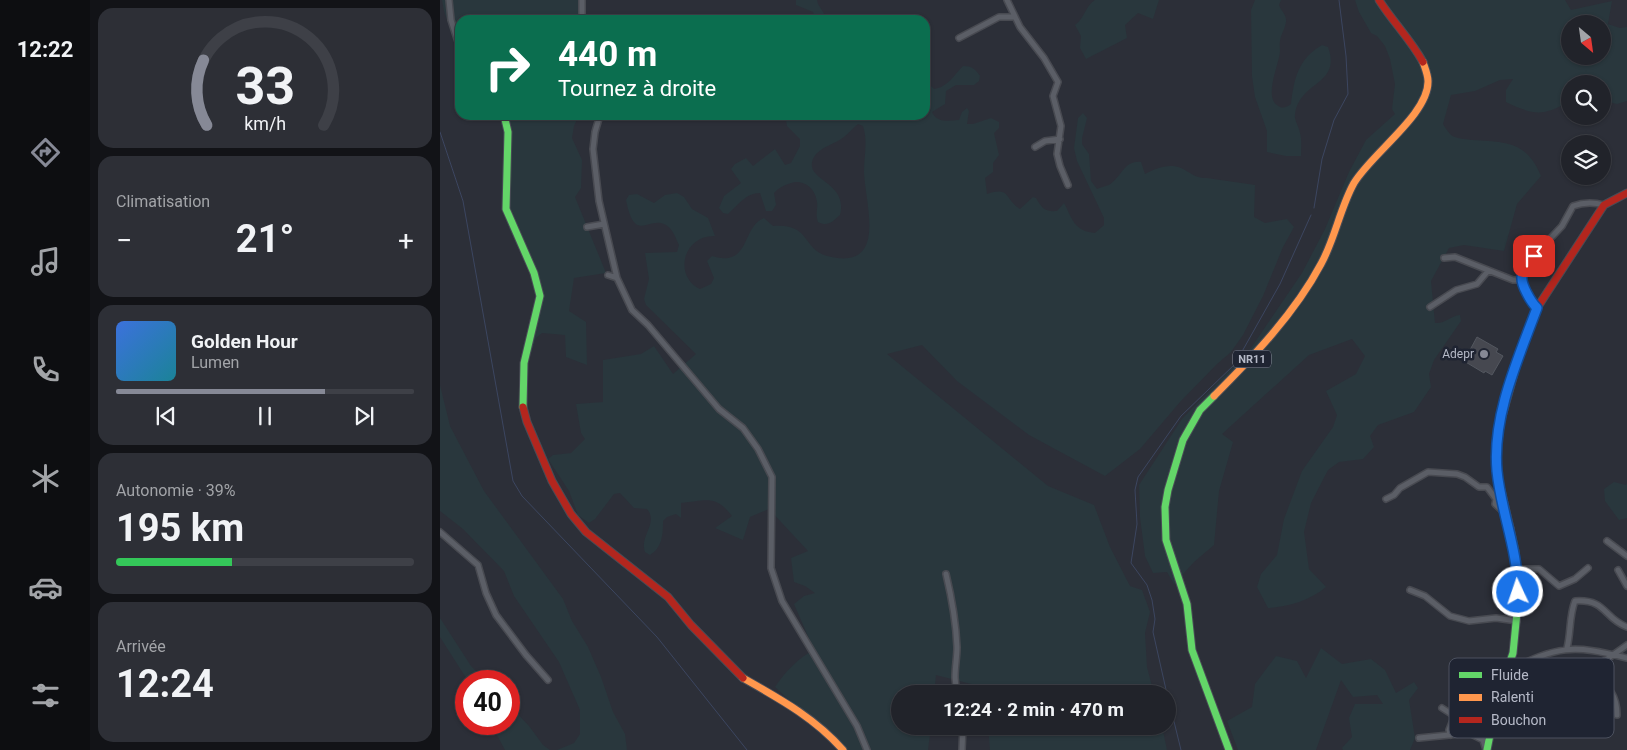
<!DOCTYPE html>
<html lang="fr">
<head>
<meta charset="utf-8">
<style>
	body { margin:0; font-family:Roboto,sans-serif; background:#2d2f36; color:#f1f3f6; height:100vh; display:flex; flex-direction:column; font-size:19px; white-space:nowrap }
	* { box-sizing:border-box; margin:0 }
	p { font-size:16px; color:#a2a4a8 }
	.icon { flex:none; width:28px; height:28px; fill:none; stroke:currentColor; stroke-width:2; stroke-linecap:round; stroke-linejoin:round }
	.map { position:relative; flex:1; overflow:hidden }
	.drawer { display:flex; flex-direction:column; gap:8px; padding:8px; background:#121317; width:350px }
	.drawer>* { flex:none }
	.top-card { position:absolute; left:15px; top:15px; width:475px; height:105px; border-radius:15px; box-shadow:0 1px 4px #0004,0 0 0 1px #3e4047; background:#0b6e4f; color:#fff; overflow:hidden }
	.needle { width:32px; rotate:151deg }
	.tools { position:absolute; left:1121px; top:15px; display:grid; gap:10px }
	.tools a { display:grid; place-items:center; width:50px; height:50px; border-radius:50%; background:#21232a; box-shadow:0 1px 4px #0004,0 0 0 1px #3e4047; font-size:25px }
	.speed { position:absolute; left:15px; top:670px; display:flex; gap:10px; font-size:25px; font-weight:700; text-align:center }
	.speed>* { display:grid; place-content:center; width:65px; height:65px; border-radius:50%; background:#21232a; box-shadow:0 1px 4px #0004,0 0 0 1px #3e4047; line-height:1 }
	.speed .limit { border:8px solid #d22; background:#fff; color:#111 }
	.pin { position:absolute; display:grid; place-items:center; width:42px; height:42px; color:#fff; margin:-21px; border-radius:10px; box-shadow:0 2px 8px #0006 }
	.me { position:absolute; width:55px; margin:-28px; rotate:357deg; stroke-linejoin:round; filter:drop-shadow(0 0 4px #0008) }
	.turn { display:flex; align-items:center; gap:18px; height:105px; padding:0 20px; font-size:22px }
	.turn .icon { width:65px; height:65px; stroke-width:2.5 }
	.turn b { display:block; font-size:35px; line-height:42px }
	.big { font-size:38px; font-weight:700; line-height:1.1 }
	.drawer .card { flex:1; display:flex; flex-direction:column; justify-content:center; gap:8px; min-width:0; padding:0 18px; border-radius:15px; background:#2d2f36 }
	.drawer .dial { align-items:center; gap:0 }
	.dial svg { height:130px; overflow:visible; fill:none; stroke:#3e4047; stroke-width:7; stroke-linecap:round; text-anchor:middle }
	.dial text { fill:#f1f3f6; stroke:none }
	.song { display:flex; align-items:center; gap:15px }
	.cover { width:60px; height:60px; border-radius:8px; background:linear-gradient(135deg,hsl(220 70% 55%),hsl(190 70% 35%)) }
	.played { height:5px; border-radius:2px; background:linear-gradient(90deg,#868996 70%,#3e4047 70%) }
	.keys { display:flex; justify-content:space-around; direction:ltr }
	.heat { display:flex; justify-content:space-between; align-items:center; font-size:28px; direction:ltr }
	.charge { height:8px; border-radius:4px; background:linear-gradient(90deg,#34c759 39%,#3e4047 0) }
	.trip { position:absolute; left:451px; top:685px; width:285px; height:50px; border-radius:25px; background:#21232a; box-shadow:0 1px 4px #0004,0 0 0 1px #3e4047; font-weight:700; line-height:50px; text-align:center }
	main { display:flex; flex:1; min-height:0 }
	.tabs { display:flex; flex-direction:column; width:90px; justify-content:space-around; align-items:center; background:#0d0e11; color:#a2a4a8 }
	.tabs .icon { width:35px; height:35px }
	.tabs .current { color:#868996 }
	.tabs b { font-size:22px; color:#f1f3f6 }
	.map>svg:first-child { display:block }
	.green { fill:#29373d; fill-rule:evenodd }
	.lines { fill:none; stroke-linecap:round; stroke-linejoin:round }
	.stream { stroke:#3c4660; stroke-width:1 }
	.building { fill:#464850; stroke:#53575f }
	.street-casing { stroke:#484a51; stroke-width:8 }
	.fast-casing { stroke:#494c55; stroke-width:9 }
	.slow-casing { stroke:#494c55; stroke-width:9 }
	.jam-casing { stroke:#494c55; stroke-width:9 }
	.street { stroke:#5b5e66; stroke-width:5 }
	.fast { stroke:#63d668; stroke-width:7 }
	.slow { stroke:#ff974d; stroke-width:7 }
	.jam { stroke:#b3261e; stroke-width:7 }
	.route-casing { stroke:#114b97; stroke-width:12 }
	.route { stroke:#1a73e8; stroke-width:9 }
	.poi-dot { fill:#868996; stroke:#1f2432; stroke-width:2 }
	.labels { text-anchor:middle; stroke-width:5; stroke-linejoin:round; paint-order:stroke }
	.shield { fill:#1f2432; stroke:#898d9b; stroke-width:1 }
	.shield-label { font-size:11px; font-weight:bold; fill:#b6bac8 }
	.poi-label { font-size:12px; fill:#b6bac8; stroke:#1f2432; text-anchor:end }
	.key { fill:#1f2432; stroke:#4c515f; stroke-width:1 }
	.key-label { font-size:14px; fill:#b6bac8 }
</style>
</head>
<body>
<main>
<nav class="tabs">
<b>12:22</b>
<svg class="icon current" aria-label="directions" viewBox="0 0 24 24"><path d="M12 3l9 9-9 9-9-9zM9 14v-3h6M13 9l2 2-2 2"/></svg>
<svg class="icon" aria-label="music" viewBox="0 0 24 24"><path d="M9 18V5l10-2v13"/><circle cx="6" cy="18" r="3"/><circle cx="16" cy="16" r="3"/></svg>
<svg class="icon" aria-label="phone" viewBox="0 0 24 24"><path d="M5 4h4l2 5-3 2q2 4 5 5l2-3 5 2v4C11 20 4 13 5 4z"/></svg>
<svg class="icon" aria-label="climate" viewBox="0 0 24 24"><path d="M12 3v18M4 7l16 10M4 17L20 7"/></svg>
<svg class="icon" aria-label="car" viewBox="0 0 24 24"><path d="M5 17H2v-5l4-1 3-4h7l3 4 3 1v5h-3M9 17h6M6 11h13"/><circle cx="7" cy="17" r="2"/><circle cx="17" cy="17" r="2"/></svg>
<svg class="icon" aria-label="filters" viewBox="0 0 24 24"><path d="M4 7h16M4 17h16"/><circle cx="9" cy="7" r="2"/><circle cx="15" cy="17" r="2"/></svg>
</nav>
<section class="drawer">
<div class="card dial"><svg viewBox="0 0 100 80">
<path d="M14 69A42 42 0 1 1 86 69"/>
<path d="M14 69A42 42 0 0 1 12 29" stroke="#868996"/>
<text x="50" y="56" font-size="32" font-weight="700">33</text>
<text x="50" y="72" font-size="11">km/h</text>
</svg></div>
<div class="card"><p>Climatisation</p>
<div class="heat"><a>−</a><b class="big">21°</b><a>+</a></div>
</div>
<div class="card">
<div class="song"><i class="cover"></i><div><b>Golden Hour</b><p>Lumen</p></div></div>
<div class="played"></div>
<div class="keys"><svg class="icon" aria-label="previous" viewBox="0 0 24 24"><path d="M18 5L8 12l10 7zM5 5v14"/></svg><svg class="icon" aria-label="pause" viewBox="0 0 24 24"><path d="M8 5v14M16 5v14"/></svg><svg class="icon" aria-label="next" viewBox="0 0 24 24"><path d="M6 5l10 7-10 7zM19 5v14"/></svg></div>
</div>
<div class="card"><p>Autonomie · 39%</p><b class="big">195 km</b><div class="charge"></div></div>
<div class="card"><p>Arrivée</p><b class="big">12:24</b></div>
</section>
<div class="map">
<svg width="1187" height="750" viewBox="0 0 1187 750">
	<rect width="100%" height="100%" fill="#2c2f38"/>
	<path class="green" d="M2,0H142V20H20V59L4,11Z
		M356,0H377L378,4L388,20H370L375,18L373,12L356,5Z
		M655,0H719L713,19L698,13L685,25L687,38L646,59L640,48L641,36L635,25C645,18 645,6 655,0Z
		M815,0H841L839,5C841,11 847,15 846,22C845,29 841,34 840,41C839,46 841,51 839,57C837,68 825,97 837,105C842,109 846,108 851,104C854,79 858,59 882,45L888,47C902,85 859,81 855,114C854,121 859,126 860,133C862,140 861,149 861,156H846L827,152V131L815,97L812,76L811,10Z
		M915,0H1125L1131,10L1172,1L1168,24L1180,28L1187,27V101L1177,104L1165,101L1162,84H1130V101C1103,117 1093,115 1066,102V90L1073,79L1060,80L1035,91L1011,95L1003,124C1005,127 1007,131 1010,134C1015,139 1025,139 1032,140C1065,142 1087,141 1101,176L1077,204L1064,251L1024,245L1009,248L991,281L995,323C1005,324 1010,316 1020,315L1021,321L994,360L989,374L991,387L974,412L938,425L930,436L934,447L923,459L899,462L888,470L871,503L864,532L869,569L886,587C871,600 848,607 828,608L817,587L821,574L837,555L844,519L862,471L893,427L897,415L886,391L916,374L925,356L912,339L869,355L782,434L793,442L779,491L774,545L754,562L734,584L727,572L713,573L705,556L700,517L699,485L742,419L811,348L862,273L885,229L909,172L926,140L955,114L952,109L955,84L950,59L945,46L937,36L931,33L919,12ZM1130,24H1162V56H1130Z
		M523,66C532,66 535,69 540,76L539,81L534,85H516L506,91L505,104L492,112C497,123 508,121 519,120L522,112L527,108L529,111L527,124H533L551,118L559,122V128L554,133L559,155L553,163V172L545,178L547,194C571,186 564,199 580,209L593,197L596,198C602,208 604,212 617,211L624,203C633,220 634,231 655,233L664,225V218L637,161L634,148L638,118L643,113L647,118L642,138V144L649,154L651,181L657,189C661,187 666,186 669,185C682,177 684,160 701,162L705,174C716,168 729,163 741,168C750,172 756,179 767,178L815,185L814,217L825,223L847,219L854,227L843,247L823,296L803,335L791,352L777,364L740,402L700,449L665,476L589,435L517,381L482,345L447,354L608,486L654,505L670,547L690,586L702,590L710,612L705,633L707,667L714,694H544L543,687L496,675L494,694H460V726H491L488,750H403L335,687C345,672 358,658 374,650L354,604L364,596L375,593L365,586L354,582L351,558L368,551L329,509L310,517L303,540L275,528L292,516C275,494 266,501 241,503V518L236,514L227,517L223,521C223,535 222,548 210,555L205,552C199,536 219,523 207,509L194,508L180,493L174,494L155,519L149,523L138,515L129,491L108,459L113,455L131,453L145,439L141,433L136,404L163,402V360L201,354L214,346L233,374L256,354L206,305L204,299L209,279L205,253L237,252L239,245C236,239 233,229 226,225C208,215 195,245 186,200L189,195L197,194L214,203L225,195L237,193L244,197L252,209L268,218L275,236C243,235 233,276 260,289L271,284L274,278L267,261L272,256C311,268 301,227 324,218L333,226C371,223 362,249 387,256C449,272 425,204 424,172C424,156 428,142 423,126L418,124C413,128 409,133 404,137C395,144 380,147 374,157C361,181 409,180 400,215C392,222 388,227 378,222C375,214 378,209 377,202C376,191 367,181 355,182C347,184 339,187 334,193L336,205L332,211H326L320,193C306,193 298,205 288,214L283,213L279,208L284,196L301,183L291,169L295,164L306,158L313,166L335,149L345,165L351,163L360,146V139L347,126L346,120L349,115H485V85L488,83L494,89C508,87 514,75 523,66Z
		M59,115H139L134,126L132,138L142,160L141,188L135,197L166,273L134,278L129,311L146,322L147,365L126,357L125,335L102,333L96,338L91,354L83,346C88,330 97,311 96,295C95,268 67,237 62,206C58,177 70,144 59,115Z
		M0,385L10,426L44,491L123,599L132,621L148,647L161,677L173,712L185,734L187,750H117L134,743L140,734V710L119,662L74,596L64,571L23,529L0,511Z
		M1174,482L1186,485L1187,483V518L1179,520L1165,501L1164,489Z
		M0,618L31,666L46,681H28L0,637Z
		M881,648L902,664L931,659L945,670L956,693L974,682L978,688L969,700L975,738L970,750H903L902,748L912,737L909,718L915,704H943L937,695L913,697L901,680L876,750H798L787,721L812,707L815,684L836,656L857,661L866,678Z
		M69,705L89,726L103,745L110,750H65L51,724H69Z
		M548,726H722L727,750H550Z"/>
	<g class="lines">
		<path class="stream" d="M0,132L23,201L73,481L82,496L217,637L307,750
			M874,208L882,159L894,120L908,94L906,56L899,0
			M727,694L713,632L715,619L712,600L707,585L691,563L697,524L695,490L698,477L741,416L795,364L840,284L871,215
			M728,697L741,750"/>
	</g>
	<path class="building" d="M1037,337L1058,349L1056,352L1063,356L1052,375L1045,371L1044,373L1024,361Z"/>
	<g class="lines">
		<g class="street-casing">
			<path id="street" d="M9,0L11,20L20,48
				M567,0L580,27L604,58L618,82L613,96L621,126L617,154L620,166L628,185
				M142,20V0
				M519,38L559,17H575
				M160,115L155,132L153,149L159,201L177,278L192,310L208,325L279,409L303,428L318,449L332,477L331,568L342,601L417,726L427,750
				M595,147L605,141L620,139
				M147,227L164,224
				M1004,258L1015,257L1073,280H1082
				M168,275L177,278
				M990,307L1016,290L1037,284L1048,271
				M1097,308L1085,290L1082,278L1086,266L1094,256L1122,226L1133,206C1144,202 1153,202 1164,205
				M946,499L954,495L960,488L988,472L1017,474L1025,477L1039,487H1047L1056,499L1055,504L1067,515
				M0,532L38,565L46,593L56,615L86,655L108,680
				M1167,541L1187,556
				M1078,569H1099L1119,586L1135,579L1148,568
				M1178,570L1187,586
				M506,574C512,599 516,622 517,647C517,663 512,678 518,694
				M970,590L985,596L1010,616L1029,621L1056,618L1077,621
				M1127,648C1131,633 1129,616 1135,601C1167,599 1163,618 1187,627
				M1067,671C1119,646 1131,644 1187,658
				M1152,681C1170,683 1177,698 1177,715
				M1057,700L1098,712H1112L1130,701L1151,682L1153,669L1187,645
				M1002,708L1013,715
				M1011,735L1009,730L1013,720V715L1021,713
				M979,738L1029,733L1043,740L1046,750
				M522,750L523,726"/>
		</g>
		<g class="fast-casing">
			<path id="fast" d="M64,115L68,132L66,209L94,273L100,296L84,363L83,407
				M774,396L760,410L743,440L728,490L725,507L726,540L747,604L752,650L789,750
				M1047,750L1057,700L1073,653L1079,592L1075,551L1070,528"/>
		</g>
		<g class="slow-casing">
			<path id="slow" d="M774,396C813,357 855,313 881,264C895,239 900,208 914,183C932,153 989,114 988,81C988,75 985,68 983,62
				M303,678C340,699 375,718 403,750"/>
		</g>
		<g class="jam-casing">
			<path id="jam" d="M939,0C953,22 971,40 983,62
				M83,407L87,422L112,481L131,514L146,532L228,597L251,625L303,678
				M1070,528L1057,473L1056,454L1061,420L1079,356L1097,308L1164,205L1187,193"/>
		</g>
		<use href="#street" class="street"/>
		<use href="#fast" class="fast"/>
		<use href="#slow" class="slow"/>
		<use href="#jam" class="jam"/>
	</g>
	<g class="lines">
		<g class="route-casing">
			<path id="route" d="M1078,592C1078,550 1061,512 1057,471C1052,416 1078,359 1097,308C1091,302 1081,285 1082,277C1083,269 1090,262 1094,256"/>
		</g>
		<use href="#route" class="route"/>
	</g>
	<circle class="poi-dot" cx="1044" cy="354" r="5"/>
	<g class="labels">
		<rect class="shield" x="793" y="350.5" width="38" height="17" rx="4"/>
		<g class="shield-label">
			<text x="812" y="363">NR11</text>
		</g>
		<g class="poi-label">
			<text x="1034" y="358">Adepr</text>
		</g>
	</g>
	<rect x="1009" y="658" width="165" height="80" rx="8" class="key"/>
	<rect x="1019" y="672" width="23" height="6" fill="#63d668"/>
	<rect x="1019" y="694" width="23" height="7" fill="#ff974d"/>
	<rect x="1019" y="717" width="23" height="6" fill="#b3261e"/>
	<g class="key-label">
		<text x="1051" y="680">Fluide</text>
		<text x="1051" y="702">Ralenti</text>
		<text x="1051" y="725">Bouchon</text>
	</g>
</svg>
<div class="tools">
<a><svg class="needle" viewBox="-14 -14 28 28"><path d="M0-13l5 13h-10z" fill="#e53935"/><path d="M0 13l5-13h-10z" fill="#a2a4a8"/></svg></a>
<a><svg class="icon" aria-label="search" viewBox="0 0 24 24"><circle cx="10" cy="10" r="6"/><path d="M15 15l6 6"/></svg></a>
<a><svg class="icon" aria-label="layers" viewBox="0 0 24 24"><path d="M12 4l9 5-9 5-9-5zM3 14l9 5 9-5"/></svg></a>
</div>
<div class="speed"><div class="limit">40</div></div>
<div class="pin" style="left:1094px;top:256px;background:#d93025"><svg class="icon" aria-label="arrive" viewBox="0 0 24 24"><path d="M6 21V4h12l-3 4 3 4H6"/></svg></div>
<svg class="me" style="left:1078px;top:592px" viewBox="-20 -20 40 40"><circle r="17" fill="#1a73e8" stroke="#fff" stroke-width="3"/><path d="M0-11L8 9 0 5-8 9z" fill="#fff"/></svg>
<div class="trip">12:24 · 2 min · 470 m</div>
<div class="top-card">
<div class="turn"><svg class="icon" aria-label="right" viewBox="0 0 24 24"><path d="M7 20v-9h11M14 6l5 5-5 5"/></svg><div><b>440 m</b>Tournez à droite</div></div>
</div>
</div>
</main>
</body>
</html>
